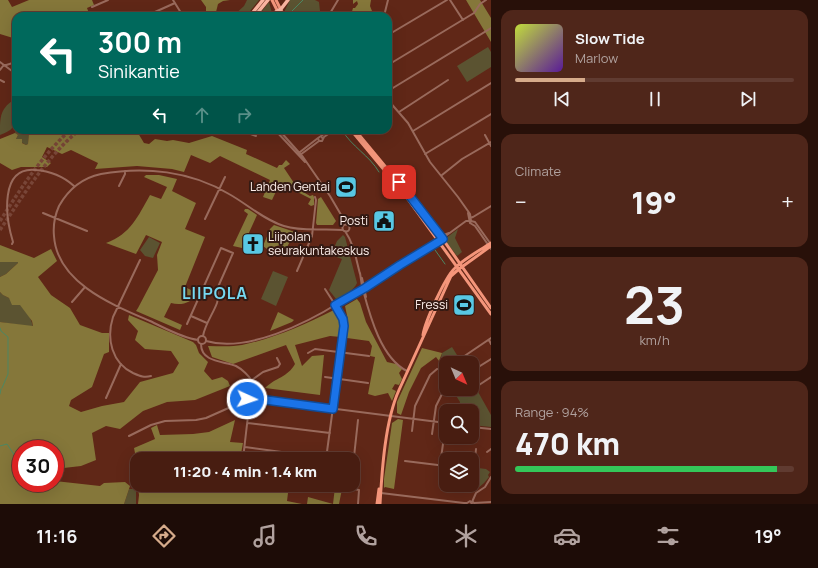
<!DOCTYPE html>
<html lang="en">
<head>
<meta charset="utf-8">
<style>
	body { margin:0; font-family:Manrope,sans-serif; background:#4f261a; color:#f1f3f6; height:100vh; display:flex; flex-direction:column; font-size:15px; white-space:nowrap }
	* { box-sizing:border-box; margin:0 }
	p { font-size:13px; color:#b1a29f }
	.icon { flex:none; width:22px; height:22px; fill:none; stroke:currentColor; stroke-width:2; stroke-linecap:round; stroke-linejoin:round }
	.map { position:relative; flex:1; overflow:hidden }
	.sheet { display:flex; flex-direction:column; gap:10px; padding:10px; background:#281009; width:327px }
	.sheet>* { flex:none }
	.hud { position:absolute; left:12px; top:12px; width:380px; height:122px; border-radius:12px; box-shadow:0 4px 16px #0002,0 0 0 1px #603b31; background:#00695c; color:#fff; overflow:hidden }
	.needle { width:26px; rotate:136deg }
	.buttons { position:absolute; left:439px; top:356px; display:grid; gap:8px }
	.buttons a { display:grid; place-items:center; width:40px; height:40px; border-radius:8px; background:#481d11; box-shadow:0 4px 16px #0002,0 0 0 1px #603b31; font-size:20px }
	.speed { position:absolute; left:12px; top:440px; display:flex; gap:8px; font-size:20px; font-weight:700; text-align:center }
	.speed>* { display:grid; place-content:center; width:52px; height:52px; border-radius:50%; background:#481d11; box-shadow:0 4px 16px #0002,0 0 0 1px #603b31; line-height:1 }
	.speed .limit { border:6px solid #d22; background:#fff; color:#111 }
	.pin { position:absolute; display:grid; place-items:center; width:34px; height:34px; color:#fff; margin:-17px; border-radius:8px; box-shadow:0 2px 6px #0006 }
	.me { position:absolute; width:44px; margin:-22px; rotate:93deg; stroke-linejoin:round; filter:drop-shadow(0 0 3px #0008) }
	.turn { display:flex; align-items:center; gap:14px; height:84px; padding:0 20px; font-size:18px }
	.turn .icon { width:52px; height:52px; stroke-width:2.5 }
	.turn b { display:block; font-size:28px; line-height:34px }
	.lanes { display:flex; align-items:center; height:38px; padding:0 20px; background:#0003; justify-content:center; gap:20px; direction:ltr }
	.lanes .off { opacity:.35 }
	.big { font-size:30px; font-weight:800; line-height:1.1 }
	.sheet .tile { flex:1; display:flex; flex-direction:column; justify-content:center; gap:6px; min-width:0; padding:0 14px; border-radius:12px; background:#4f261a }
	.sheet .dial { align-items:center; gap:0 }
	.dial b { font-size:52px; line-height:1 }
	.song { display:flex; align-items:center; gap:12px }
	.cover { width:48px; height:48px; border-radius:6px; background:linear-gradient(135deg,hsl(70 70% 55%),hsl(270 70% 35%)) }
	.played { height:4px; border-radius:2px; background:linear-gradient(90deg,#d6ab8b 25%,#603b31 25%) }
	.keys { display:flex; justify-content:space-around; direction:ltr }
	.heat { display:flex; justify-content:space-between; align-items:center; font-size:22px; direction:ltr }
	.charge { height:6px; border-radius:3px; background:linear-gradient(90deg,#34c759 94%,#603b31 0) }
	.trip { position:absolute; left:130px; top:452px; width:230px; height:40px; border-radius:12px; background:#481d11; box-shadow:0 4px 16px #0002,0 0 0 1px #603b31; font-weight:800; line-height:40px; text-align:center }
	.dock { display:flex; height:64px; justify-content:space-around; align-items:center; background:#1d0c07; color:#b1a29f }
	.dock .icon { width:28px; height:28px }
	.dock .active { color:#d6ab8b }
	.dock b { font-size:18px; color:#f1f3f6 }
	main { display:flex; flex:1; min-height:0 }
	.map>svg:first-child { display:block }
	.green { fill:#5b5331 }
	.forest { fill:#85773a }
	.lines { fill:none; stroke-linecap:round; stroke-linejoin:round }
	.stream { stroke:#4c8763; stroke-width:1 }
	.highway-tunnel { stroke:#784537; stroke-width:3.5; stroke-dasharray:3.5 2; stroke-linecap:butt }
	.minor { stroke:#996a5c; stroke-width:2 }
	.major { stroke:#f4957a; stroke-width:3 }
	.highway { stroke:#fab5a1; stroke-width:3.5 }
	.route-casing { stroke:#114b97; stroke-width:10 }
	.route { stroke:#1a73e8; stroke-width:7 }
	.labels { text-anchor:middle; stroke-width:4; stroke-linejoin:round; paint-order:stroke }
	.poi-label { font-size:12px; fill:#feefea; stroke:#341a13; text-anchor:end }
	.district-label { font-size:16px; font-weight:bold; letter-spacing:1px; fill:#75d9f2; stroke:#341a13 }
</style>
</head>
<body>
<main>
<div class="map">
<svg width="491" height="504" viewBox="0 0 491 504">
	<rect width="100%" height="100%" fill="#602717"/>
	<path class="green" d="M247,0H259L246,16H233L244,6Z
		M290,0H315L319,2L320,11L327,16H292L285,12V10Z
		M269,2L272,13L267,16H258Z
		M488,47L491,52V67L467,82L457,66Z
		M16,98C16,117 21,128 0,135C0,115 0,109 16,98Z
		M16,130H32L29,133L28,144L26,145L16,139L18,135L15,133Z
		M458,229L455,238L462,252L457,256L447,243L446,238Z
		M343,235L345,237L357,283C355,289 343,297 336,299L329,290L342,259L331,255L337,241Z
		M149,237L160,243L153,258L145,256L140,250Z
		M1,261H18V263L6,274L0,277V262Z
		M273,271L288,277L276,306L261,299Z
		M0,292C5,298 14,299 20,304C26,310 32,319 33,327L0,322Z
		M452,347L462,363H446V371L440,362L442,353Z
		M472,381L491,415V427L472,425V411H458L460,402L455,394L460,391L459,389H472Z
		M478,468L486,469L490,472L488,475L489,477L484,483L477,489V470Z
		M129,489H136V504H124Z"/>
	<path class="forest" d="M0,0H8L12,7L29,0H92L94,5L87,8L90,16H16V37L13,38L0,34Z
		M201,0H230L223,1L218,4L215,16L206,15V7Z
		M353,0H371L370,6L372,11L371,16L351,15L353,8H355L358,4L357,1L353,4Z
		M466,0H480L491,18V42Z
		M32,130H70L88,133L94,130H131L138,133L144,143L149,144L155,139L167,141L173,140L189,143L212,136L247,150L246,154L277,168L279,165H282L286,160L290,164L284,168L298,189L310,196L313,195L314,197V205L311,206L308,204L311,199L280,183L272,200L263,197L270,180L220,156L210,163L191,155L184,172L172,169L137,166L95,169L98,163L71,150L62,154L47,147L42,157L51,163L47,167H21L12,170L0,163V139L15,133L18,135L16,139H22V143L26,145L28,144L29,132Z
		M146,175H159L177,179L172,191L196,203L185,229L205,237L185,287L197,293C192,303 181,306 171,303L164,317L182,325L180,330L136,311L138,308L158,270L157,255L162,242L146,235L136,254L106,243C131,234 138,216 150,195L161,199L167,187L144,177Z
		M321,197L336,221L333,225H317L316,223L318,199Z
		M245,209H248L257,215L242,248L233,246L248,214L244,211Z
		M274,225L295,232L286,249L280,245L267,249L263,246L270,229Z
		M0,245L34,258L51,249L57,261L38,277L51,295L70,308L80,325L102,333H109V352L104,354L92,387L71,400L69,406L81,412L102,406L124,402L140,382L173,373L179,363L171,351L145,349L135,340L138,331L128,320L129,315L193,342L196,345L199,353L208,362L204,371L212,380L222,377L228,381L230,386L195,400L167,402L143,411L120,429L106,426L92,433L96,460L81,466L55,469V449H21V483H55V481L100,486L104,483L125,482L130,486L124,504H0V322L33,326L32,321L20,305H12L9,298L3,295L0,292V277L6,274L18,263V262H0Z
		M357,299L360,303L366,322L387,362L396,364L402,369L399,373L402,379L399,385L395,384L392,389L396,391L392,401L388,393L375,396L368,394L375,357L370,356L372,346L369,341L347,338L348,320L345,306Z
		M334,310L340,317L341,337L330,336L295,345L302,366L312,356L324,355L320,395L265,388C275,378 288,377 295,364L286,345L233,364L212,357L208,346C219,346 231,347 242,345C275,338 304,325 334,310Z
		M278,312L294,320L292,322L270,331Z
		M422,348L442,353L439,361L436,357L421,368L409,392L401,415L397,413V402Z
		M398,419L403,420L394,489L385,487L384,488V479L392,423Z
		M235,420L230,442L243,443L240,459H139L135,453L134,448L155,439L151,428L157,425L160,435L193,434L209,432Z
		M156,485H289L287,501L302,504H138L139,495L138,488Z
		M335,487L342,489L339,504H307L308,497L333,504Z"/>
	<g class="lines">
		<path class="stream" d="M291,16V12L303,0
			M342,130C351,146 370,156 379,172
			M435,250L445,264
			M0,328L1,331L8,337V374L2,388
			M0,394L1,389
			M0,446L7,444L15,456L20,460"/>
		<path class="highway-tunnel" d="M0,221C21,188 41,157 70,130
			M0,230C25,193 45,159 79,130"/>
		<path class="minor" d="M173,0L183,16
			M450,0L463,20
			M92,7L108,0
			M325,12L331,16
			M329,15L338,0
			M146,16L175,3
			M384,16L388,0
			M388,35L447,0
			M0,62L16,74
			M388,65L474,13L480,4L486,0
			M0,70L3,66L16,62
			M0,80L4,82
			M388,91L491,28
			M388,100L408,123L430,162L458,197L470,214L471,221L470,223
			M399,112L448,80
			M240,130L256,136
			M275,130L305,162
			M279,130L303,157L330,196L347,225
			M367,130L371,134
			M413,131L491,83
			M485,135L491,146
			M321,136L330,130
			M323,139L321,136L318,138L319,141H322L324,137L334,130
			M300,152L318,138
			M425,154L491,114
			M300,155L319,141
			M442,175L462,159L491,142
			M119,186L125,174V171
			M43,213L87,231
			M468,213L470,223L475,226L491,249
			M470,218L473,217L491,206
			M205,219L225,177
			M342.5 228a3.5 3.5 0 1 1 7 0a3.5 3.5 0 1 1-7 0Z
			M345,231C354,244 356,259 360,274
			M12,244L13,242C5,216 0,167 35,170C50,171 63,176 74,186
			M408,259L441,236L449,233
			M140,260L113,317C106,339 112,363 133,373C140,376 144,378 151,376
			M297,271L312,236L316,200L315,197
			M360,273L362,286
			M362,278L366,297
			M325,289L341,314L344,326L326,459
			M363,290C370,316 381,358 407,371
			M352,295L365,288L400,265L436,243L466,221H471L475,222L490,243
			M72,302L85,287
			M191,316L207,323
			M187,324L221,248L233,253L218,287C217,292 219,298 217,303C213,314 205,324 203,336
			M198 340a4 4 0 1 1 8 0a4 4 0 1 1-8 0Z
			M198,340C182,338 165,328 150,321C113,305 57,283 54,236C53,226 55,215 59,206C68,190 82,178 101,174C144,166 191,171 229,194C247,204 264,220 284,226C303,232 323,228 343,230
			M489,340L491,344
			M206,341C247,353 307,323 340,302C352,294 362,283 377,280
			M201,344C201,363 225,361 236,366C242,369 249,376 252,381L243,459
			M308,353L315,349L369,356
			M462,363L460,359L491,338
			M472,371L491,359
			M325,377L368,383
			M472,379L476,387L491,377
			M252,380L263,372L278,367L280,364L277,358
			M106,398L121,364
			M248,423L330,433
			M472,427L491,429
			M412,431L415,406L430,375L437,369
			M432,434L436,406L446,386
			M129,436L151,425L165,421L196,420L206,418L251,398L446,423
			M245,447L326,458
			M487,452L491,449
			M405,461L446,466
			M440,465L446,423
			M353,466L358,420
			M472,469H474L476,449
			M472,474L473,469
			M336,485L359,490L358,504
			M381,493L464,503H467L470,501L472,504
			M472,502L476,493L485,487L491,477
			M473,502L474,503L491,502"/>
		<path class="major" d="M272,0L280,16
			M276,0L284,16
			M351,130L405,195L491,314
			M355,130L428,218L491,308
			M423,335C425,322 445,277 455,268C465,258 479,251 491,243
			M377,504L379,489
			M380,504C382,470 385,421 399,390L451,276L459,269L491,246"/>
		<path class="highway" d="M250,16L263,0
			M255,16L268,0
			M269,16L281,9L288,0"/>
	</g>
	<g class="lines">
		<g class="route-casing">
			<path id="route" d="M247,399L251,398L333,409L344,326L343,319L335,305L365,288L400,265L443,239L399,182"/>
		</g>
		<use href="#route" class="route"/>
	</g>
	<defs>
		<g id="stadium-square" transform="scale(1.15)"><rect x="-9" y="-9" width="18" height="18" rx="4" fill="#58c8e4" stroke="#341a13"/><path d="M0-5a6.5 5 0 1 0 0 10a6.5 5 0 1 0 0-10ZM-3.5-1.8h7v3.6h-7Z" fill="#111"/></g>
		<g id="civic-square" transform="scale(1.15)"><rect x="-9" y="-9" width="18" height="18" rx="4" fill="#58c8e4" stroke="#341a13"/><path d="M-.6-6.5H3V-4.5H.6V-3L4-1V1h2V6H-6V1h2V-1L-.6-3ZM-1.2 2.5V6h2.4V2.5Z" fill="#111"/></g>
		<g id="church-square" transform="scale(1.15)"><rect x="-9" y="-9" width="18" height="18" rx="4" fill="#58c8e4" stroke="#341a13"/><path d="M-1.2-6h2.4v3.5h3.3v2.4h-3.3V6h-2.4V-.1h-3.3v-2.4h3.3Z" fill="#111"/></g>
	</defs>
	<g fill-rule="evenodd">
		<use href="#stadium-square" x="346" y="187"/>
		<use href="#civic-square" x="384" y="221"/>
		<use href="#church-square" x="253" y="244"/>
		<use href="#stadium-square" x="464" y="305"/>
	</g>
	<g class="labels">
		<g class="poi-label">
			<text x="330" y="191">Lahden Gentai</text>
			<text x="368" y="225">Posti</text>
			<text x="268" y="241" text-anchor="start">Liipolan<tspan x="268" dy="14">seurakuntakeskus</tspan></text>
			<text x="448" y="309">Fressi</text>
		</g>
		<g class="district-label">
			<text x="215" y="299">LIIPOLA</text>
		</g>
	</g>
</svg>
<div class="buttons">
<a><svg class="needle" viewBox="-14 -14 28 28"><path d="M0-13l5 13h-10z" fill="#e53935"/><path d="M0 13l5-13h-10z" fill="#b1a29f"/></svg></a>
<a><svg class="icon" aria-label="search" viewBox="0 0 24 24"><circle cx="10" cy="10" r="6"/><path d="M15 15l6 6"/></svg></a>
<a><svg class="icon" aria-label="layers" viewBox="0 0 24 24"><path d="M12 4l9 5-9 5-9-5zM3 14l9 5 9-5"/></svg></a>
</div>
<div class="speed"><div class="limit">30</div></div>
<div class="pin" style="left:399px;top:182px;background:#d93025"><svg class="icon" aria-label="arrive" viewBox="0 0 24 24"><path d="M6 21V4h12l-3 4 3 4H6"/></svg></div>
<svg class="me" style="left:247px;top:399px" viewBox="-20 -20 40 40"><circle r="17" fill="#1a73e8" stroke="#fff" stroke-width="3"/><path d="M0-11L8 9 0 5-8 9z" fill="#fff"/></svg>
<div class="trip">11:20 · 4 min · 1.4 km</div>
<div class="hud">
<div class="turn"><svg class="icon" aria-label="left" viewBox="0 0 24 24"><path d="M17 20v-9H6M10 6l-5 5 5 5"/></svg><div><b>300 m</b>Sinikantie</div></div>
<div class="lanes"><svg class="icon" aria-label="left" viewBox="0 0 24 24"><path d="M17 20v-9H6M10 6l-5 5 5 5"/></svg><svg class="icon off" aria-label="ahead" viewBox="0 0 24 24"><path d="M12 20V5M6 11l6-6 6 6"/></svg><svg class="icon off" aria-label="right" viewBox="0 0 24 24"><path d="M7 20v-9h11M14 6l5 5-5 5"/></svg></div>
</div>
</div>
<section class="sheet">
<div class="tile">
<div class="song"><i class="cover"></i><div><b>Slow Tide</b><p>Marlow</p></div></div>
<div class="played"></div>
<div class="keys"><svg class="icon" aria-label="previous" viewBox="0 0 24 24"><path d="M18 5L8 12l10 7zM5 5v14"/></svg><svg class="icon" aria-label="pause" viewBox="0 0 24 24"><path d="M8 5v14M16 5v14"/></svg><svg class="icon" aria-label="next" viewBox="0 0 24 24"><path d="M6 5l10 7-10 7zM19 5v14"/></svg></div>
</div>
<div class="tile"><p>Climate</p>
<div class="heat"><a>−</a><b class="big">19°</b><a>+</a></div>
</div>
<div class="tile dial"><b>23</b><p>km/h</p></div>
<div class="tile"><p>Range · 94%</p><b class="big">470 km</b><div class="charge"></div></div>
</section>
</main>
<nav class="dock">
<b>11:16</b>
<svg class="icon active" aria-label="directions" viewBox="0 0 24 24"><path d="M12 3l9 9-9 9-9-9zM9 14v-3h6M13 9l2 2-2 2"/></svg>
<svg class="icon" aria-label="music" viewBox="0 0 24 24"><path d="M9 18V5l10-2v13"/><circle cx="6" cy="18" r="3"/><circle cx="16" cy="16" r="3"/></svg>
<svg class="icon" aria-label="phone" viewBox="0 0 24 24"><path d="M5 4h4l2 5-3 2q2 4 5 5l2-3 5 2v4C11 20 4 13 5 4z"/></svg>
<svg class="icon" aria-label="climate" viewBox="0 0 24 24"><path d="M12 3v18M4 7l16 10M4 17L20 7"/></svg>
<svg class="icon" aria-label="car" viewBox="0 0 24 24"><path d="M5 17H2v-5l4-1 3-4h7l3 4 3 1v5h-3M9 17h6M6 11h13"/><circle cx="7" cy="17" r="2"/><circle cx="17" cy="17" r="2"/></svg>
<svg class="icon" aria-label="filters" viewBox="0 0 24 24"><path d="M4 7h16M4 17h16"/><circle cx="9" cy="7" r="2"/><circle cx="15" cy="17" r="2"/></svg>
<b>19°</b>
</nav>
</body>
</html>
